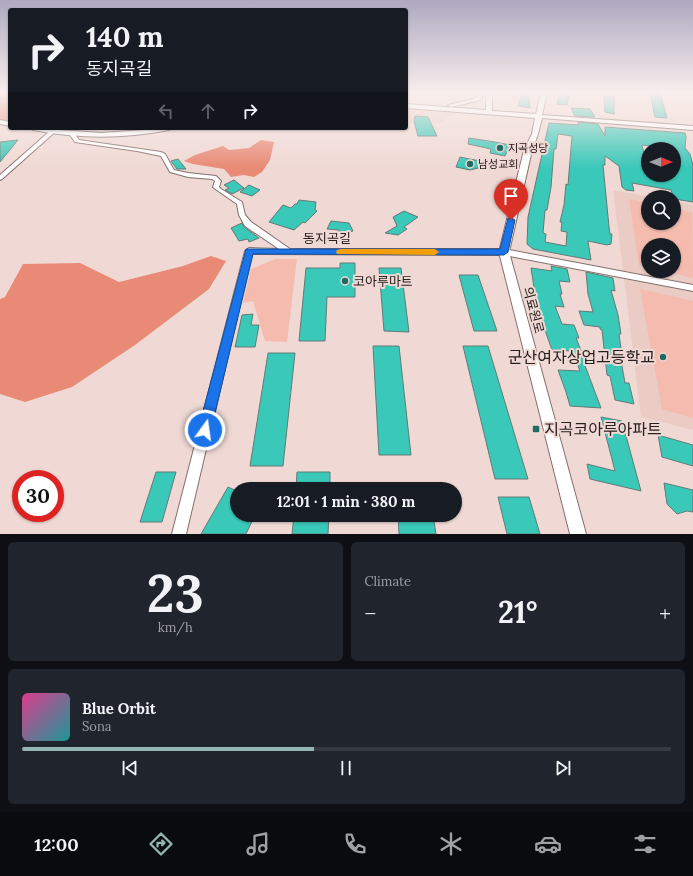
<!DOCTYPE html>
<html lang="en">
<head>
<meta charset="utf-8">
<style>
	body { margin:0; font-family:Lora,"Noto Sans KR",serif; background:#20242c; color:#f1f3f6; height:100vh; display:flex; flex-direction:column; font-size:15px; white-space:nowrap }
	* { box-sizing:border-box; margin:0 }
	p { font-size:13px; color:#9ea1a6 }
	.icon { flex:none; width:22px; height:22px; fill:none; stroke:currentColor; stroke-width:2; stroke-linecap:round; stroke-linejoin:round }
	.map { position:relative; height:534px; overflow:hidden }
	.details { display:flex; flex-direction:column; gap:8px; padding:8px; background:#0d0f14; flex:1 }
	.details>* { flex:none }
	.top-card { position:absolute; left:8px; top:8px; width:400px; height:122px; border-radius:4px; box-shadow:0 1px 3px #0004; background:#171b24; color:#f1f3f6; overflow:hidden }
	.needle { width:26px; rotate:90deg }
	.fabs { position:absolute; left:641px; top:142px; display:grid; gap:8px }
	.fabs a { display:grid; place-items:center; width:40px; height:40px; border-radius:50%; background:#171b24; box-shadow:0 1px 3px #0004; font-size:20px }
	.speed { position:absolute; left:12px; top:470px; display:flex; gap:8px; font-size:20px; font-weight:700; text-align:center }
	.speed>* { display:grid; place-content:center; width:52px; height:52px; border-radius:50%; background:#171b24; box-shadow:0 1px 3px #0004; line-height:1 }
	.speed .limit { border:6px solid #d22; background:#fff; color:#111 }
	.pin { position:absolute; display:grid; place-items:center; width:34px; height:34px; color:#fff; margin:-41px -17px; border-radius:50% 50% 50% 0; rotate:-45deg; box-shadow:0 0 4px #0007 }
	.pin .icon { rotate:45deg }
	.me { position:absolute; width:44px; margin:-22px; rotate:14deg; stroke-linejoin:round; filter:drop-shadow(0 0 3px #0008) }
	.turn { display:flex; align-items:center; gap:14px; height:84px; padding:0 12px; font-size:18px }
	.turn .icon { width:52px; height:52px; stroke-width:2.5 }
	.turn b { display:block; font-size:28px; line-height:34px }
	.lanes { display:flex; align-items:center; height:38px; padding:0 12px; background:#0003; justify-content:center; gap:20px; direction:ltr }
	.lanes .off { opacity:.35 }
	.big { font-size:30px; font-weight:700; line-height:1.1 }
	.details .card { flex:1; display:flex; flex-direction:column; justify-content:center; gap:6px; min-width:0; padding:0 14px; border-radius:6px; background:#20242c }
	.details .dial { align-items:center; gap:0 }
	.dial b { font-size:52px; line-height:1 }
	.song { display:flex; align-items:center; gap:12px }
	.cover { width:48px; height:48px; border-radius:6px; background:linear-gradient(135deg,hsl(330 70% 55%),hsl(180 70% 35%)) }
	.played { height:4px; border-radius:2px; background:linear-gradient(90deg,#94b6b3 45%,#363941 45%) }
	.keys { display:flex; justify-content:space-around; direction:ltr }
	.heat { display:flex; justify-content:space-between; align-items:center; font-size:22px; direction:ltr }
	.details .tiles { flex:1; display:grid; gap:8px; grid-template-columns:1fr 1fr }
	.card:last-child { grid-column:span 2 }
	.trip { position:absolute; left:230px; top:482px; width:232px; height:40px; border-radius:20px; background:#171b24; box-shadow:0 1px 3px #0004; font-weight:700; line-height:40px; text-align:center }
	.menu { display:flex; height:64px; justify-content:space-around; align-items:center; background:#090b0e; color:#9ea1a6 }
	.menu .icon { width:28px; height:28px }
	.menu .selected { color:#94b6b3 }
	.menu b { font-size:18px; color:#f1f3f6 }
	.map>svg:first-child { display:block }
	.built { fill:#ebccc5; fill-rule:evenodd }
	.green { fill:#f4bbae }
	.forest { fill:#e88a76 }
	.building { fill:#3ac8b8; stroke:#647a76; fill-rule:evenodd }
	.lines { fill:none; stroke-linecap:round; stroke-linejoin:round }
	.minor-casing { stroke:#836f6b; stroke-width:2 }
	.tertiary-casing { stroke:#836f6b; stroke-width:2 }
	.minor { fill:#fff; fill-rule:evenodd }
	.tertiary { fill:#fff; fill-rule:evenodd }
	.route { fill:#1a73e8; stroke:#114b97 }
	.slow { fill:#f59e0b }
	.poi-dot { fill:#236b62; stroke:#f0d9d4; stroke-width:1.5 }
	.labels { text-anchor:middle; stroke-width:4; stroke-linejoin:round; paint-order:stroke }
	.far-poi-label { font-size:11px; fill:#28201e; stroke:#f0d9d4; text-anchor:start }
	.street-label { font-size:13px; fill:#28201e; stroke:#f0d9d4 }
	.poi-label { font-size:13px; fill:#28201e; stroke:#f0d9d4; text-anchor:start }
	.near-poi-label { font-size:16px; fill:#28201e; stroke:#f0d9d4; text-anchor:end }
</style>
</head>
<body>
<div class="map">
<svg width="693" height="534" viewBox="0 0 693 534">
	<rect width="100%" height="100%" fill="#f0d9d4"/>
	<path class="built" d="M406,108L457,113L442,122L406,124Z
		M613,190L651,197H648V223H674V201L693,205V430L641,417ZM648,245H674V271H648Z"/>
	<path class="green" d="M629,199L648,203V223H674V208L692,212L693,278L664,271H674V245H648V267L639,265Z
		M275,259H297L287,342L265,341L253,301L243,303L251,269Z
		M640,289L693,301V418L662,409Z"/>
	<path class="forest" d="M0,93H10V121L0,120Z
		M261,140L274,142L270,160L262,172L254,177L244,175L231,177L224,169L193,164L184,161L195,155L223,146L229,150L249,148Z
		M211,256L226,261L209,289L135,345L72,387L25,402L0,394V299L5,297L23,264L80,263L119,282L183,266Z"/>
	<path class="building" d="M522,93L528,94L530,108L518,106Z
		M560,93H569L567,105L557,104Z
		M650,93H660L667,118L655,117Z
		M604,96L614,97V114L605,112Z
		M571,108L590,109L595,117L575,116Z
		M415,116L428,117L437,136H418L414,121Z
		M578,122L598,124L605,136V127L685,133L686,137L685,148L690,154L693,165V202L674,199L671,190L632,183L634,191L626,190L622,187L619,166L605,156V165H603L609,227L610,234H612L611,244L607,245L588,241L591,260L533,249L527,244L528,217L549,123L579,125ZM558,134L572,136L568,185L566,184L564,205L560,222H562L561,231L567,232L566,246L545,242L546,234L543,233L545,210H547L551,187L554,149H556ZM642,145L674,149V175H648V163L646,162Z
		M469,138L495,142L510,145L505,156L490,153L491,149L468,144Z
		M18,140L0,162V142Z
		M460,157L495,164L470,170L456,167Z
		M178,159L186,169H177L171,161Z
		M234,180L244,188L232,194L225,190L229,188L224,185Z
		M249,185L260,190L252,196L240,192Z
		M299,200L316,202L315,210L317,211L305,223L303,222L294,230L269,222L283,205L291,208L295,204H297Z
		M404,211L418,217L404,227L407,229L398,235L385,233L397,226L393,217Z
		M331,221L349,223L353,231L339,235V230L327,229Z
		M242,223L244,227L259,238L249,242L248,239L239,241L231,228Z
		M340,263H355V297H327L325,341H299L306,268H340Z
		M551,266L567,269L570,282L559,281L562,294H560L564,307L555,306L562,324L574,325L579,338H576L586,363H584L601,408L570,406L566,392L558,370L580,371L572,351L552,350L532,294H535L531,268L552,271Z
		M379,268H401L409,332L384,331Z
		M586,272L613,278L615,291L611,290L618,315L621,334H619L622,356L620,355L625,383H629L634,404L615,400L610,376L607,375L602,330L600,329V327L584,325L579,311L593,312L588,294Z
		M459,275H478L497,331H474Z
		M253,314L251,325H259L255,347H235L242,315Z
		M373,346H399L411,455H379Z
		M463,346H488L528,479H495Z
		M268,353H295L283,466H250Z
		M601,417L622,421L641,491L590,479L587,464L615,471Z
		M658,435L693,445V466L662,457Z
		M156,472H176L162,522H140Z
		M297,472H330V489H296Z
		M664,483L693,490V512L687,511L677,514L667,504Z
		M228,487L237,491V515H255L246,534H201Z
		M498,497H529L540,534H507Z
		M294,515H329L328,534H292Z
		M398,515H433L436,534H399Z"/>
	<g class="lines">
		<g class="minor-casing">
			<path id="minor" d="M50,131L55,132L2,179L0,180V175Z
				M71,134H75L79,140L161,152L165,154L174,170L188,173L216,176L221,181L219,187L221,189L242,202L245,215L251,222L290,249H504L693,285V291L504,255L252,254L186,534H172L245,251L249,248L279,249L245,226L239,215L237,204L214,188L213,187L215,181L212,179L188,177L170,172L161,156L137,151L75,142L70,135Z"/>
		</g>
		<g class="tertiary-casing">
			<path id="tertiary" d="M480,93H492V111L536,114L541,93H547L542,115L693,126V130L542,118L538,134L532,150L509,252L586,534H570L499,252L524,150L532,134L535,118L406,108V104L486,110V94L477,101L451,107L448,105L473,99Z
				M0,120L10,122V126L0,124Z
				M30,128L101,133L172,128L169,130C123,139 79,139 33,130Z"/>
		</g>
		<use href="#minor" class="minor"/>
		<use href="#tertiary" class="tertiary"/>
	</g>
	<linearGradient id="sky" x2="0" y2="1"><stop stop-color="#aea8c0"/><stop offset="0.55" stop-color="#f8eeec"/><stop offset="1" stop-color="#f8eeec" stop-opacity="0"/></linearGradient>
	<rect width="693" height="168" fill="url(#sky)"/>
	<path class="route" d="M508,218H511L515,220L508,252L504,255L253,254L211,430L209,434L205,436L200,434L198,430L246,249H500Z"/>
	<path class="slow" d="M341,249H435L439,252L435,255L337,254L336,252L337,250Z"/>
	<g class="poi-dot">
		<circle cx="500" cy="148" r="4"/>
		<circle cx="470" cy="164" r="4"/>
		<circle cx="345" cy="281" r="4"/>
		<circle cx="663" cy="357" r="4"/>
		<rect x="532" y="425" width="8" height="8" rx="2"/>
	</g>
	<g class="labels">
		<g class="far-poi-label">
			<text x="508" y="152">지곡성당</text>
			<text x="478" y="168">남성교회</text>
		</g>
		<g class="street-label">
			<text x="327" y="243">동지곡길</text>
			<text transform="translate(534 310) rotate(75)" y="5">의료원로</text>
		</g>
		<g class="poi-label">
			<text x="353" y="286">코아루마트</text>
		</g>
		<g class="near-poi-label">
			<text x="655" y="363">군산여자상업고등학교</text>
			<text x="544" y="435" text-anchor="start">지곡코아루아파트</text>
		</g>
	</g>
</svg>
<div class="fabs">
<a><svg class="needle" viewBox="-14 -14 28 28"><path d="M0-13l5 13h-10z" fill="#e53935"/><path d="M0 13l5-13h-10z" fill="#9ea1a6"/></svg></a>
<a><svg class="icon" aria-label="search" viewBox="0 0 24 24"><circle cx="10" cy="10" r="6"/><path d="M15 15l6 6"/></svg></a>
<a><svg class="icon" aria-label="layers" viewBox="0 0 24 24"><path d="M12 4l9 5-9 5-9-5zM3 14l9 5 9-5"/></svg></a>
</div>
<div class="speed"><div class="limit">30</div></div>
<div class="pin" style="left:511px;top:220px;background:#d93025"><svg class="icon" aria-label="arrive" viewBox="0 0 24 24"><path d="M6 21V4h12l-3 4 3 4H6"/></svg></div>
<svg class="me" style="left:205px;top:430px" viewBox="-20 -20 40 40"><circle r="17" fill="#1a73e8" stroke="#fff" stroke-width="3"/><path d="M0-11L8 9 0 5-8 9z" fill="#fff"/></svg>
<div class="trip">12:01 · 1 min · 380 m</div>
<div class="top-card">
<div class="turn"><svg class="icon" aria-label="right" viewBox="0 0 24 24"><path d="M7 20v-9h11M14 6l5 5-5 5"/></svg><div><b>140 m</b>동지곡길</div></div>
<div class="lanes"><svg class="icon off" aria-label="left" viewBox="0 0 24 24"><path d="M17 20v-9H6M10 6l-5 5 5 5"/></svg><svg class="icon off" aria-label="ahead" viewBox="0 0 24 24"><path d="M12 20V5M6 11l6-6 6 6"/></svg><svg class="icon" aria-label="right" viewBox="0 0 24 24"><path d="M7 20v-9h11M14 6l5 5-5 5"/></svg></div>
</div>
</div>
<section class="details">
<div class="tiles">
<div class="card dial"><b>23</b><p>km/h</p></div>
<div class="card"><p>Climate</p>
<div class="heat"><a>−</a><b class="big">21°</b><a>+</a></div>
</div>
<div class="card">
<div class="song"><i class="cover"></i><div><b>Blue Orbit</b><p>Sona</p></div></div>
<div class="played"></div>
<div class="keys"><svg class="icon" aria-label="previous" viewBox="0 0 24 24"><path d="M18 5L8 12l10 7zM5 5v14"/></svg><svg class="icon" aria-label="pause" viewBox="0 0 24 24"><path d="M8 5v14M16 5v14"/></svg><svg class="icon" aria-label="next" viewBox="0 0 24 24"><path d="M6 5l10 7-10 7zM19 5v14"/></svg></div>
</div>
</div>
</section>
<nav class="menu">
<b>12:00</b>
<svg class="icon selected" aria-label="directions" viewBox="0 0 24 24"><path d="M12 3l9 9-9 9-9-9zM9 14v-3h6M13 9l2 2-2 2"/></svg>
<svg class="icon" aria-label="music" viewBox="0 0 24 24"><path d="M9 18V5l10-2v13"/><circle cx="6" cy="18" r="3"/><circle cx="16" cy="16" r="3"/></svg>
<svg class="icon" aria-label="phone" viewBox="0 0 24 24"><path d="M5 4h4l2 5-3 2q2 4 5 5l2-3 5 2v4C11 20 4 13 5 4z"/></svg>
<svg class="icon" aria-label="climate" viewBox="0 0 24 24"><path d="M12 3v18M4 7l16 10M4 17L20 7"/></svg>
<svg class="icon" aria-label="car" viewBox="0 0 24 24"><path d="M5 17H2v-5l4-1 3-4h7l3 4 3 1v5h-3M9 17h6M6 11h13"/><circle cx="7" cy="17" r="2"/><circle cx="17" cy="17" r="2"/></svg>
<svg class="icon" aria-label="filters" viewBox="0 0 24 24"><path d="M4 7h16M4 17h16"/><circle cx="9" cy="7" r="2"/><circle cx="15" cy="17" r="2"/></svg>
</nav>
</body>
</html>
